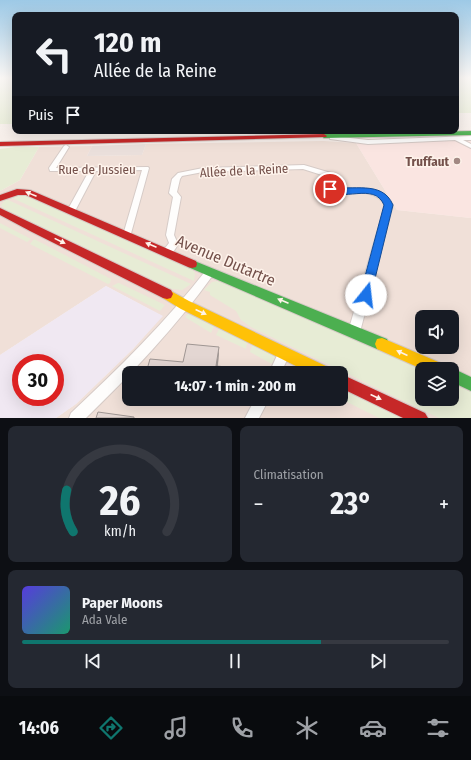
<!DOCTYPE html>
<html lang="fr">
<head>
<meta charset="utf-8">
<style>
	body { margin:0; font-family:"Fira Sans Condensed",sans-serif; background:#242831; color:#f1f3f6; height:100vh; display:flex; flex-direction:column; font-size:15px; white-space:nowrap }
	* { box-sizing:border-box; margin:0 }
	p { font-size:13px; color:#9ea1a6 }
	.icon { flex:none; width:22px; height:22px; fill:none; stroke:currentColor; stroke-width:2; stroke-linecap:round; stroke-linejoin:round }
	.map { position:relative; height:418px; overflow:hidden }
	.drawer { display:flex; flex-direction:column; gap:8px; padding:8px; background:#0d0f14; flex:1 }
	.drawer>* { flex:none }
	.banner { position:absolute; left:12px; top:12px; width:447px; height:122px; border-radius:8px; box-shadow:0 4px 16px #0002; background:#171b24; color:#f1f3f6; overflow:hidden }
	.tools { position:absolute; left:415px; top:310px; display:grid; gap:8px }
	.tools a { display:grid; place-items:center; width:44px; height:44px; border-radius:8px; background:#171b24; box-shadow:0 4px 16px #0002; font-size:20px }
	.speed { position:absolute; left:12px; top:354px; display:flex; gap:8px; font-size:20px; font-weight:700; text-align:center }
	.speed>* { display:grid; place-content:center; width:52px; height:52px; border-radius:50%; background:#171b24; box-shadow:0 4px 16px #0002; line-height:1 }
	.speed .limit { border:6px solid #d22; background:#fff; color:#111 }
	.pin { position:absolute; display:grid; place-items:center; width:34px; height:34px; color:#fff; margin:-17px; border:2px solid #fff; border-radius:50%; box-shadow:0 1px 4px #0007 }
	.me { position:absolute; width:44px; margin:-22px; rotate:16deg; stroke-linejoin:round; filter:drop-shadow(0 0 3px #0008) }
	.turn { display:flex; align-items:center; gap:14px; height:84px; padding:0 16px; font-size:18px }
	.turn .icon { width:52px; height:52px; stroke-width:2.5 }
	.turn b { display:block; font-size:28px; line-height:34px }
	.then { display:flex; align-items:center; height:38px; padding:0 16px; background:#0003; gap:8px; font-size:15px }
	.big { font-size:30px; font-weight:700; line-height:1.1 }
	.drawer .card { flex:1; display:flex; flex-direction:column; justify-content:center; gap:6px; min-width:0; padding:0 14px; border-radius:8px; background:#242831 }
	.drawer .dial { align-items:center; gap:0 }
	.dial svg { height:104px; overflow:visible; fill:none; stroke:#363941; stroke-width:7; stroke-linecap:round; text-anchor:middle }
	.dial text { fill:#f1f3f6; stroke:none }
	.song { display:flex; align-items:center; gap:12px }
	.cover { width:48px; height:48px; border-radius:6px; background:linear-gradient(135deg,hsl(250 70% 55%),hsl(160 70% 35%)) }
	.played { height:4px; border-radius:2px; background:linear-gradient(90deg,#0f766e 70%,#363941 70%) }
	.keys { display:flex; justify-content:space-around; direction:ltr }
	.heat { display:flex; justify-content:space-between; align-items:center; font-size:22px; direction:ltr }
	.drawer .tiles { flex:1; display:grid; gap:8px; grid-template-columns:1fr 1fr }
	.card:last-child { grid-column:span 2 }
	.trip { position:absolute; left:122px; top:366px; width:226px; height:40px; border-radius:8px; background:#171b24; box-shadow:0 4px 16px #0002; font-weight:700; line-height:40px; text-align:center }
	.menu { display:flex; height:64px; justify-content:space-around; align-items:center; background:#090b0e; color:#9ea1a6 }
	.menu .icon { width:28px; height:28px }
	.menu .selected { color:#0f766e }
	.menu b { font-size:18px; color:#f1f3f6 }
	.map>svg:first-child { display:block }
	.residential { fill:#f0e0d8; fill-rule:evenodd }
	.commercial { fill:#fae5e1 }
	.industrial { fill:#eadfdb }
	.education { fill:#f0e8f2; fill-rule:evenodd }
	.green { fill:#e7ecd5 }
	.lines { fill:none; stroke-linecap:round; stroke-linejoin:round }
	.street-casing { stroke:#d6cbc7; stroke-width:2 }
	.fast-casing { stroke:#d6cac6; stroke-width:2 }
	.slow-casing { stroke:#d6cac6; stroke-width:2 }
	.jam-casing { stroke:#d6cac6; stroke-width:2 }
	.street { fill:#fefdfc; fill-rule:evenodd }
	.fast { fill:#4caf50; fill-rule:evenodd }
	.slow { fill:#ffc107; fill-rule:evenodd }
	.jam { fill:#c62828; fill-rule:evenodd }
	.wall { fill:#c3b8b5 }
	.shaded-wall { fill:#9f9693 }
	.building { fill:#e3d6d2; stroke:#9f9693 }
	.oneway { fill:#fef3eb }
	.route { fill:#1a73e8; stroke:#114b97 }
	.poi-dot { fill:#a28883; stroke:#fef3eb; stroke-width:1.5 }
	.labels { text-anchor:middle; stroke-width:3; stroke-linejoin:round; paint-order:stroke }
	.poi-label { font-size:13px; font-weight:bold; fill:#74514b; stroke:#fef3eb; text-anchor:end }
	.street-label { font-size:13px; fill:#74514b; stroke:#fef3eb }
	.near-street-label { font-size:16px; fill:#74514b; stroke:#fef3eb }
</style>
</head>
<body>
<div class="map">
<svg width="471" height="418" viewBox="0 0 471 418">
	<rect width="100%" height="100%" fill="#f7efea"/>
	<path class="residential" d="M323,141L356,143L397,210L471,218V418H56L76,404L133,349L162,316L106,286L0,355V191L20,180L39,147L92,146L87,156L142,155L146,144ZM422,317H452V347H422ZM422,369H452V399H422ZM129,373H341V399H129Z"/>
	<path class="commercial" d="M471,139V218L397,210L356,143Z"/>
	<path class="industrial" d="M146,144L142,155L87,156L92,146Z"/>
	<path class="education" d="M106,286L163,316L133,349L76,404L56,418H0V355ZM21,363H55V397H21Z"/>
	<path class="green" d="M0,78H15V124H0Z
		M456,78H471V113H456Z
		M15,147H39L20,180L0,191V149Z
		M25,194L192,268L195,274L194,281L10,197Z
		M6,199L191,284L182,290L172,289L4,209L1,205Z
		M0,223L31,239L27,242L0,228Z
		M34,239L111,279L110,283L108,284L30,244Z
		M224,280L422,369V399H452V381L471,389V418H439L251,327L241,320L236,311L210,295V292L204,290L212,282Z
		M118,283H119L165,305L160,311L112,286Z
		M189,313L216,322L211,333L185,317Z
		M221,325L248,337L246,349L216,335Z
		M253,341L277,352L272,364L250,352Z
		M341,384L408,418H379L341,399Z"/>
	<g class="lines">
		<g class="street-casing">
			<path id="street" d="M332,136L368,140L471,136V140H463L471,144V148L455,140L368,144L330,139V137Z
				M66,145L69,147L56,168L148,167L149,168L130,237H124L123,235L142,170L96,171L74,213H68L67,211L89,171H50L49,168L64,146Z
				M304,165L331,173L337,186L335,188C359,192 377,180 393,205L360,332L358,336L354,337L350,336L348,332L385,205C373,186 348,196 327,191L326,189L329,186L325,176L303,169L203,172L182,176L180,179L177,192L181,197L174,235L178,244C175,250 171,257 164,254L162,252L169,243L166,235L173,197L169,193L172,179L178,173L203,168Z
				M210,268L213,269L215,272L213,275C175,328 132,373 86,418H69L71,413C119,368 166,322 207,269Z
				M284,347L288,349L290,353L281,373H269L280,349Z
				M255,399H269L259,418H245Z"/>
		</g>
		<g class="fast-casing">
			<path id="fast" d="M471,131V135L324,138L321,136L324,134Z
				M192,260L387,339L389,344L387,349L382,350L377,349L188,267L187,264L188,261Z
				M452,368L471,377V391L452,382V369H449Z"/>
		</g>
		<g class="slow-casing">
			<path id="slow" d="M167,289L189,301L330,368L332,373H310L181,309L163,298L161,294L163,290Z
				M382,338L443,364L445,369H422L377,349L375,344L377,339Z"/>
		</g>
		<g class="jam-casing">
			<path id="jam" d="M324,134L327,136L326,137L0,146V142Z
				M17,189L30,190L196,261L197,264L196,267L192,268L188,267L26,195H18L0,201V195Z
				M0,208L171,290L173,294L171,298L167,299L163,298L30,231L0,215Z
				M341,374L425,413L428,418H403L341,388Z"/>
		</g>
		<use href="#street" class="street"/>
		<use href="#fast" class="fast"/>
		<use href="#slow" class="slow"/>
		<use href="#jam" class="jam"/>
	</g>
	<path class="wall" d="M219,353L218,366L249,373H146Z
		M217,399H248L247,402Z"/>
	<path class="shaded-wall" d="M219,347V353L217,372L216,366Z"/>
	<path class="building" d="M187,344L219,347L216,366L249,369V373H214V372L182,368L181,373H146L150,359L183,362Z
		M98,412L134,417V418H96Z"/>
	<defs><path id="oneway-solid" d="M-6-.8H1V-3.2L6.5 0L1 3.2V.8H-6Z"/></defs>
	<g class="oneway">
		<use href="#oneway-solid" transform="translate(31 194) rotate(-158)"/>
		<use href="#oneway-solid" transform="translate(60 241) rotate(26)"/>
		<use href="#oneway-solid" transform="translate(151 245) rotate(-157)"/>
		<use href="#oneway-solid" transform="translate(283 301) rotate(-157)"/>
		<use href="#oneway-solid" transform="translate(201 312) rotate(25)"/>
		<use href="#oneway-solid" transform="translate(402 353) rotate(-156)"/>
		<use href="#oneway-solid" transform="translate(376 397) rotate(25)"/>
	</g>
	<linearGradient id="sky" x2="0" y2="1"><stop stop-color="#9dc9e6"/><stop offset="0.57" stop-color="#fbf8f6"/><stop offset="1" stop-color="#fbf8f6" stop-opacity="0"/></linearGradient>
	<rect width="471" height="137" fill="url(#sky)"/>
	<path class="route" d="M330,186C352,192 382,179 393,205L371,295L370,298L366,300L361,298L360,295L384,205C374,181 341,204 326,189L327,187Z"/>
	<circle class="poi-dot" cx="457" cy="161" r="4"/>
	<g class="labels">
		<g class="poi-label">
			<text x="449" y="166">Truffaut</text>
		</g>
		<g class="street-label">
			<text x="97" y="174">Rue de Jussieu</text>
			<text transform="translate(244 170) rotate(-3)" y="5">Allée de la Reine</text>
		</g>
		<g class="near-street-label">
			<text transform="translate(226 260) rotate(23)" y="6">Avenue Dutartre</text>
		</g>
	</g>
</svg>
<div class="tools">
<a><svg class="icon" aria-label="sound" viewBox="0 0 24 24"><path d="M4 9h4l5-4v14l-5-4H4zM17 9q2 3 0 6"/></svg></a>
<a><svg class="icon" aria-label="layers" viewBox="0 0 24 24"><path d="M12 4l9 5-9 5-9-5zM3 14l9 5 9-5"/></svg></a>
</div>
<div class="speed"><div class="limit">30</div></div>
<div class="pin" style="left:330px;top:189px;background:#d93025"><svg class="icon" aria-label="arrive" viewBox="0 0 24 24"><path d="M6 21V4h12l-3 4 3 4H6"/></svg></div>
<svg class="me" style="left:366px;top:295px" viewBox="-20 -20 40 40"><circle r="19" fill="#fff"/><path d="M0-13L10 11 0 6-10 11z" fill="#1a73e8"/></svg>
<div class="trip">14:07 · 1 min · 200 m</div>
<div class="banner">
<div class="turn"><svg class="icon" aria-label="left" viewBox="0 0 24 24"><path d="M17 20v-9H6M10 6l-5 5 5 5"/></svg><div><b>120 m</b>Allée de la Reine</div></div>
<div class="then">Puis<svg class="icon" aria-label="arrive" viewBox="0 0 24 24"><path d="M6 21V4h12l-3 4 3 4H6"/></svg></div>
</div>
</div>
<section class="drawer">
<div class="tiles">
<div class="card dial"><svg viewBox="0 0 100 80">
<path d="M14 69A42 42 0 1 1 86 69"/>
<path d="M14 69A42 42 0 0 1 9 37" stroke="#0f766e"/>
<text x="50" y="56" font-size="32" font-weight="700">26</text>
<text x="50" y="72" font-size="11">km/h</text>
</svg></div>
<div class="card"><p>Climatisation</p>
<div class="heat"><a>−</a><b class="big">23°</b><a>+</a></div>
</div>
<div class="card">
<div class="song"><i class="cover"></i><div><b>Paper Moons</b><p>Ada Vale</p></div></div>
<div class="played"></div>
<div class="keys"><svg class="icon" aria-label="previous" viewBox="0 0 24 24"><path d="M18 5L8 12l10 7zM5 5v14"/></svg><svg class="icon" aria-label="pause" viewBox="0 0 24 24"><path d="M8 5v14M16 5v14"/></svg><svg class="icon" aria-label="next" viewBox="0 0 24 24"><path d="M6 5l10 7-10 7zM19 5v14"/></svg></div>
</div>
</div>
</section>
<nav class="menu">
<b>14:06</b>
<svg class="icon selected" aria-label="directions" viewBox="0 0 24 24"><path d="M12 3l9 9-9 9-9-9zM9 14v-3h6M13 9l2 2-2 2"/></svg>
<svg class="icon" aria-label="music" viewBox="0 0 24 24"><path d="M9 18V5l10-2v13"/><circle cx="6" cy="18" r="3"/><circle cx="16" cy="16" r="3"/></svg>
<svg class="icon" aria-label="phone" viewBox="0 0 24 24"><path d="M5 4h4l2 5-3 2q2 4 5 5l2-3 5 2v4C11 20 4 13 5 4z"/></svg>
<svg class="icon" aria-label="climate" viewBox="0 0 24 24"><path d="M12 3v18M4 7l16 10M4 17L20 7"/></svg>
<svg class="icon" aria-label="car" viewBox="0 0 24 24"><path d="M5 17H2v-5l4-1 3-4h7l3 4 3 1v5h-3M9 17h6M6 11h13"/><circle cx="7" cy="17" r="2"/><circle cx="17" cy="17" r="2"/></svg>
<svg class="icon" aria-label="filters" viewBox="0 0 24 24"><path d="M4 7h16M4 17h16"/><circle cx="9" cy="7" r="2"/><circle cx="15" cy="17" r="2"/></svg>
</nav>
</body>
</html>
